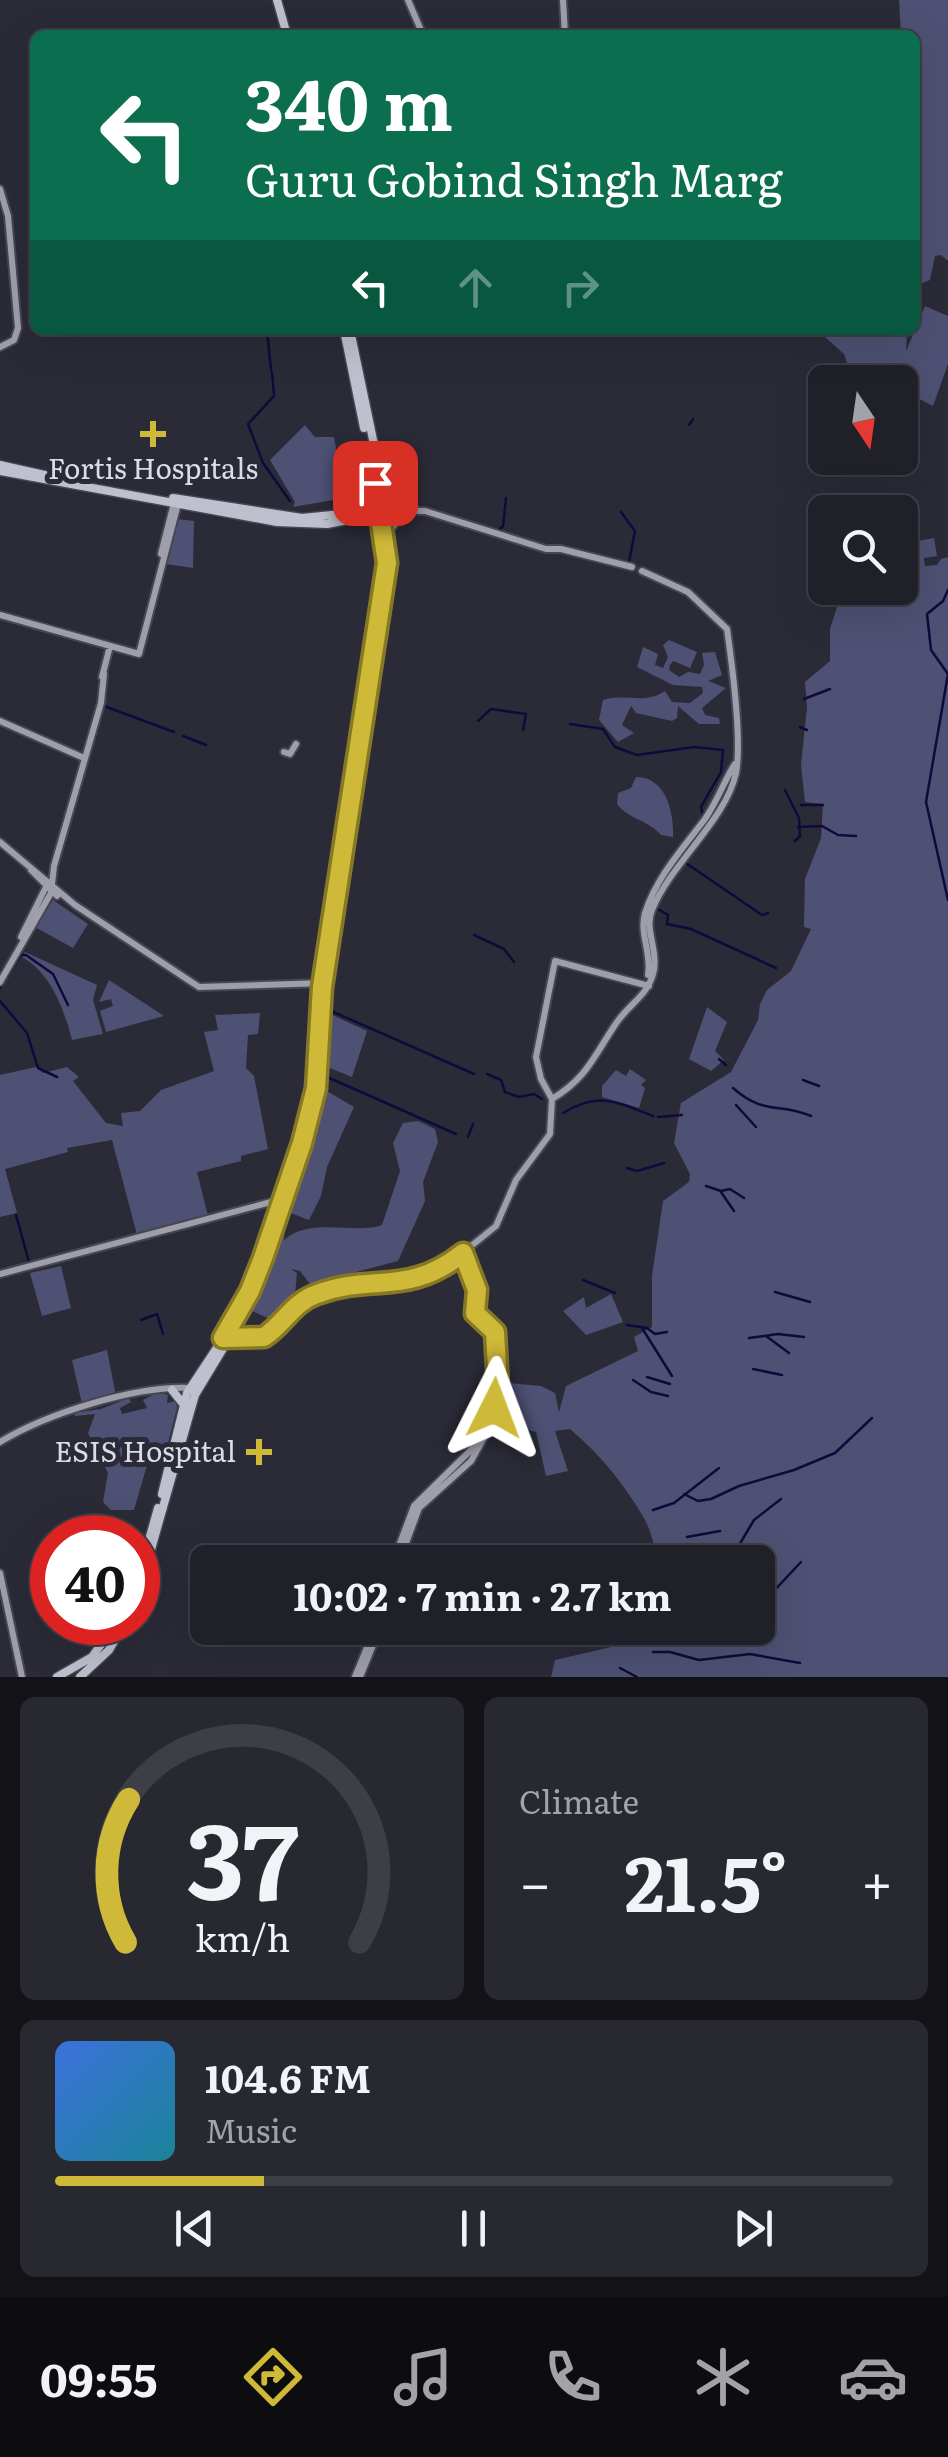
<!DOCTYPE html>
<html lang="en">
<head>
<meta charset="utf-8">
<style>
	body { margin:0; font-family:Literata,serif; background:#282831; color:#f1f3f6; height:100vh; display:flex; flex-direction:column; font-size:38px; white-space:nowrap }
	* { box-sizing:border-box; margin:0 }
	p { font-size:32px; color:#a2a3a8 }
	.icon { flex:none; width:55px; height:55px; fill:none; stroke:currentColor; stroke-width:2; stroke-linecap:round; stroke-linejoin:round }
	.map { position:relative; height:1677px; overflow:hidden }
	.side { display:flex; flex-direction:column; gap:20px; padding:20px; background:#121217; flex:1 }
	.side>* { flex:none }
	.guide { position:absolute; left:30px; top:30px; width:890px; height:305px; border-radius:15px; box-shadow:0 10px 40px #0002,0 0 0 2px #3d3e46; background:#0b6e4f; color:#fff; overflow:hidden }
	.needle { width:65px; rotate:167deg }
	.tools { position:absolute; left:808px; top:365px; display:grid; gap:20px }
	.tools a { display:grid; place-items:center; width:110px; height:110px; border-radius:15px; background:#202029; box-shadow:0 10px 40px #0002,0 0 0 2px #3d3e46; font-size:50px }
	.speed { position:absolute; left:30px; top:1515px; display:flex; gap:20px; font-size:50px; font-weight:700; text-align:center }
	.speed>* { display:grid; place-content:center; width:130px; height:130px; border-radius:50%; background:#202029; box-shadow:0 10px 40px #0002,0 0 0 2px #3d3e46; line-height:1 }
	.speed .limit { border:15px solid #d22; background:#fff; color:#111 }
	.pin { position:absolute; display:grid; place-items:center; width:85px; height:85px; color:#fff; margin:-42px; border-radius:20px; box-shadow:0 5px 15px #0006 }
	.me { position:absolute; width:110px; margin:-55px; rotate:3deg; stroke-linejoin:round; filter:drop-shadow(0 0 8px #0008) }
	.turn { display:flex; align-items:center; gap:35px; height:210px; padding:0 50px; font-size:45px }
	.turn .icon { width:130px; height:130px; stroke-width:2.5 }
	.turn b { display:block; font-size:70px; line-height:85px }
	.lanes { display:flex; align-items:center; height:95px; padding:0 50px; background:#0003; justify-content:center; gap:50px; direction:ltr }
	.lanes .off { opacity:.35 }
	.big { font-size:75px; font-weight:700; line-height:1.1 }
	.side .widget { flex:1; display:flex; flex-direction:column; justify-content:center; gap:15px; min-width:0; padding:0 35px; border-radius:15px; background:#282831 }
	.side .dial { align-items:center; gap:0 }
	.dial svg { height:260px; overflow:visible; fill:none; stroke:#3d3e46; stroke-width:7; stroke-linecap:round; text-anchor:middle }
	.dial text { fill:#f1f3f6; stroke:none }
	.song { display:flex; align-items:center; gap:30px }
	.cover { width:120px; height:120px; border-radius:15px; background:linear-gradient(135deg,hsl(220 70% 55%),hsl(190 70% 35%)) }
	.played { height:10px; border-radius:5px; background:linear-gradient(90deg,#ceb938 25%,#3d3e46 25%) }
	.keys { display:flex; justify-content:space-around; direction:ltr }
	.heat { display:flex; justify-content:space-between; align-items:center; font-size:55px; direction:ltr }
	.side .tiles { flex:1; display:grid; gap:20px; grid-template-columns:1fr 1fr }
	.widget:last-child { grid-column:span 2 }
	.trip { position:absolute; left:190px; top:1545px; width:585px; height:100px; border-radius:15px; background:#202029; box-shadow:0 10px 40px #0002,0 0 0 2px #3d3e46; font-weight:700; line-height:100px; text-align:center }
	.tabs { display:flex; height:160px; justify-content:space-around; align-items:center; background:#0d0d10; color:#a2a3a8 }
	.tabs .icon { width:70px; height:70px }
	.tabs .on { color:#ceb938 }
	.tabs b { font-size:45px; color:#f1f3f6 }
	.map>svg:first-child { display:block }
	.green { fill:#4e5173 }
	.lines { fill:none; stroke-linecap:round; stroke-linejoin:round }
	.stream { stroke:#100a3c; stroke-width:2.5 }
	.secondary-casing { stroke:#464753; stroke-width:10 }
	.primary-casing { stroke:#464753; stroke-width:11 }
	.secondary { stroke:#9e9faa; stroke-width:6 }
	.primary { stroke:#bec0cd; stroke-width:8 }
	.route-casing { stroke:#867824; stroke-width:25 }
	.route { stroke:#ceb938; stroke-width:18 }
	.poi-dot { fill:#ceb938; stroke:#2a2b37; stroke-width:4 }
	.labels { text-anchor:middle; stroke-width:10; stroke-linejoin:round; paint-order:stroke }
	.poi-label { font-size:28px; fill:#dbdce4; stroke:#2a2b37 }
</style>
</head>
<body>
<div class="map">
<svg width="948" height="1677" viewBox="0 0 948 1677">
	<rect width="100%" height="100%" fill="#2a2b37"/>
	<path class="green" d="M899,0H948V261L941,255L935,256L930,280L915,286V35H901Z
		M925,306L948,316V364L933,406L900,389L902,372L897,382H854L844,354L825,337L824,330H907L906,351Z
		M305,425L315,437H334L345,498L293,507L295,502L270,460Z
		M177,519L194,521L193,568L166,564Z
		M934,538L937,556L924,558L925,566L937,565L941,559L948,557V1677H551L555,1660L650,1638L654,1628H758V1562H663C652,1548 653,1534 645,1520C625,1485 601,1455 570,1429L555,1431L568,1471L546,1476L536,1432L503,1424L507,1383L541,1386L555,1393L559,1412L566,1386L638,1351L634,1337L652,1327V1276L663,1201L689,1182L690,1174L674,1143L681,1103L731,1072L758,1020L760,1004L767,990L791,971L811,929L804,927L805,879L821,838L823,804L805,802L801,765L807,707L805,682L830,661V629L843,588H899L903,591L912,584V542Z
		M669,640L697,652L690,668L673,661L670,665L669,670L679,677L688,672L700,674L704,665L702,653L715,652L722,675L708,681L726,688L702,708L705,715L719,718L720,724H699L678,706L677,718L672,721L636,713L631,706L622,725L634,733L618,742L599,720L603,700C625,693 645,705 665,691L672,702L690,703L703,693L702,687L673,685L637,667L643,647L658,654L655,665L663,668L668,657L663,645Z
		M636,777C668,777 674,816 673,837L661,835C648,820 628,819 617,804L618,793L631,788Z
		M53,900L88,924L73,948L35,927Z
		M25,952L97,985L93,1000L103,1034L72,1040C64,1009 51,973 22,957Z
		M109,980L164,1016L106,1032L100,1011L113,1006L111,999L99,1002Z
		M707,1007L727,1022L715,1051L724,1060L711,1071L689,1059Z
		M260,1013L258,1034L248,1035L246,1068L254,1076L268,1149L241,1156V1161L197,1172L208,1216L137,1235L112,1140L67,1148L68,1152L5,1169L17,1213L0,1217V1075L36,1067L43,1073L67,1067L79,1077L73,1081L106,1123L123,1126L121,1113L140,1111L161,1090L214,1071L204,1032L218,1030L215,1015Z
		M330,1014L367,1031L352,1077L325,1066Z
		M630,1069L646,1080L641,1085L645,1088L639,1108L602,1097V1086L616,1070L626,1076Z
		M325,1090L354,1107L327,1167L321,1196L309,1220L288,1212L317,1136Z
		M418,1121L435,1129L438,1142L423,1182L425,1201L398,1261L310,1284L300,1271L291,1269L297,1273L295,1295L270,1319L252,1311L285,1223L284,1240C310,1216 357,1235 382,1225L400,1171L393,1143L403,1123Z
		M61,1266L71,1308L42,1316L30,1273Z
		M611,1294L623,1322L586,1335L563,1311L584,1297L586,1308Z
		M107,1350L116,1396L82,1404L72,1360Z
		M158,1392L168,1395L167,1403L176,1401L177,1408L165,1455H150L134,1510H111L103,1502L108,1473L88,1433L95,1414L75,1416L74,1413L101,1409L129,1398L131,1402L120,1408L122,1414L147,1408L143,1400Z"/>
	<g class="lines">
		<path class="stream" d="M267,330L271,370
			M272,372L274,396L248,424L263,463L290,501
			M689,425L693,419
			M380,449H388L410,478L413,506
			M621,512L635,531L629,562
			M499,530L503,526L506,498
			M823,571L825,570
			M948,590L943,601L927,614L931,650L948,674L926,802L948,900
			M804,699L830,689
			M104,706L174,732
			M478,721L491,709L526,714L523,730
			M570,724L603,729L615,747L637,755L694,747L723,750L721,772L701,807L703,815
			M800,727L807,730
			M183,736L206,745
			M785,790L799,818L800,836L795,841
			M801,805H823
			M798,827L822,826L838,835L856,836
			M683,861L762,915L768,913
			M656,908L668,915L667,924L691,929L776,968
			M474,935L504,949L514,962
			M0,988L21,955H26L53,974L68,1005
			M0,1001L27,1033L38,1068L57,1077
			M329,1010L474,1074
			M719,1059L726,1065
			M487,1074L501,1080L505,1092L519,1097L534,1094L542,1099
			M325,1076L456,1134
			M803,1080L819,1086
			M733,1088C765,1116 778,1102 811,1116
			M736,1105L756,1127
			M563,1113C599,1091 617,1102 653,1116
			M658,1117L682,1115
			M468,1137L473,1124
			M627,1168L637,1171L664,1163
			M706,1186L721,1191L730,1189L744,1198
			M721,1192L734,1211
			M16,1215L29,1262
			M583,1280L615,1293
			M775,1292L810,1302
			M141,1320L157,1314L163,1334
			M627,1325L647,1328L655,1334L667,1332
			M642,1328L672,1376
			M766,1336L789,1353
			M749,1338L778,1334L804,1337
			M753,1369L782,1375
			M647,1377L670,1384
			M633,1380L651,1392L668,1396
			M684,1494L698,1501L711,1499L739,1486L794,1470L835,1453L872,1418
			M653,1510L674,1503L719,1468
			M687,1537L720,1531
			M729,1562L754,1520L781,1499
			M758,1600L771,1594L801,1562
			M735,1628L746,1635
			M653,1652H670L699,1660L750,1654L800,1663
			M620,1668L637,1677"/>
		<g class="secondary-casing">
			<path id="secondary" d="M408,0L423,35
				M563,0L565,35
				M0,189L8,216L18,328L14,340L0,347
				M387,510L425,511L546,549H561L632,567
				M390,530L408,509
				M161,554L174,503
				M0,615L139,654L179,500
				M102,677L110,646
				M0,721L84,758
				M284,752L290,754L296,744
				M0,842L75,905L199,987L325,983
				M31,870L57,896
				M21,937L47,885
				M648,975C652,954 639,933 645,913C656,878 683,848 705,819C717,802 724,781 735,764
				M0,982L51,893L54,866L101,703L104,674
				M552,1099C587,1078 594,1056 615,1025C628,1004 649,996 654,970C658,949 644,929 652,910C671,863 726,820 736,773C742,741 732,664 727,629L688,592L642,571
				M552,1099L541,1079L536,1057L555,961L649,986
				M0,1274L271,1202L284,1205
				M413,1280L440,1271L496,1226L516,1180L550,1134L552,1099
				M227,1338L264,1337C282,1325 291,1305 311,1296C344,1281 381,1292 413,1280L341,1284L315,1291L288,1307L262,1333L228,1334
				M0,1442C46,1414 136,1385 191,1388
				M393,1562L414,1506L478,1443L488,1425L499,1386L495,1334
				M399,1562L419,1508L471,1461L499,1411L503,1380L499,1338L475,1313L477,1290L463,1253
				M0,1573L22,1677
				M355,1677L375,1628
				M360,1677L380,1628"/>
		</g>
		<g class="primary-casing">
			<path id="primary" d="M277,0L287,35
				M344,330L364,428
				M0,465L80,483
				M0,471L277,522L327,524L383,513
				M385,497L401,508
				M173,498L302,518L382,510
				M316,1086L321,987L387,563L368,452
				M268,1243L309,1119
				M172,1390L184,1405
				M162,1494L187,1393L228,1331L263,1257
				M138,1579L158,1508
				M138,1595L195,1395L256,1294L319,1100L329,987L394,563L385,497L350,330
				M57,1677L92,1657L117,1622
				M80,1677L109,1650L125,1622"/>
		</g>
		<use href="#secondary" class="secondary"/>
		<use href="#primary" class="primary"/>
	</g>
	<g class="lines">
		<g class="route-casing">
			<path id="route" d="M375,483L387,563L322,987L316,1088L302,1143L263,1258L250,1291L223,1338L264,1337C284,1324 293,1302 317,1294C374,1273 407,1297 463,1253L477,1290L475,1313L495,1332L498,1386L494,1408"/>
		</g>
		<use href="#route" class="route"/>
	</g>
	<g class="poi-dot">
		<path d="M148 419h10v10h10v10h-10v10h-10v-10h-10v-10h10z"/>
		<path d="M254 1437h10v10h10v10h-10v10h-10v-10h-10v-10h10z"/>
	</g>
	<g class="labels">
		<g class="poi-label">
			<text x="153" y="479">Fortis Hospitals</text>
			<text x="236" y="1462" text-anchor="end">ESIS Hospital</text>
		</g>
	</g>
</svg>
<div class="tools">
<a><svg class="needle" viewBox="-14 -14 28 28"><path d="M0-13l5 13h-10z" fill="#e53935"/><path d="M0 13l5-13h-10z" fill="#a2a3a8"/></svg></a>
<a><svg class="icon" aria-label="search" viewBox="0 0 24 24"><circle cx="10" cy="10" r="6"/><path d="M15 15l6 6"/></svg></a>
</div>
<div class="speed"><div class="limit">40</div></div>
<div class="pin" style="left:375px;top:483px;background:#d93025"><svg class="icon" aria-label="arrive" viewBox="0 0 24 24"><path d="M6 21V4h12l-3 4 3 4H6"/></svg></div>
<svg class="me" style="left:494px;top:1408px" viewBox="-20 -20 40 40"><path d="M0-17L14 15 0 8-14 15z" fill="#ceb938" stroke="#fff" stroke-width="4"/></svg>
<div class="trip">10:02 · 7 min · 2.7 km</div>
<div class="guide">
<div class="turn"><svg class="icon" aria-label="left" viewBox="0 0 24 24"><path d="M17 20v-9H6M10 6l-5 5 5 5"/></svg><div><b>340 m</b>Guru Gobind Singh Marg</div></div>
<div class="lanes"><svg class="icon" aria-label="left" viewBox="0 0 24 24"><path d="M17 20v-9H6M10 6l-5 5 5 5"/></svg><svg class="icon off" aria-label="ahead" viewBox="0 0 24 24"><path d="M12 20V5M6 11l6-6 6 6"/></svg><svg class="icon off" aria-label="right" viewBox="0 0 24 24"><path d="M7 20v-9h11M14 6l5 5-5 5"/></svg></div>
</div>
</div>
<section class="side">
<div class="tiles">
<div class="widget dial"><svg viewBox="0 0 100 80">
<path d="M14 69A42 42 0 1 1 86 69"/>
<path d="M14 69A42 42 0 0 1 15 25" stroke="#ceb938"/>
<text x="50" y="56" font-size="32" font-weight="700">37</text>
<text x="50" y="72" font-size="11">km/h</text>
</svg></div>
<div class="widget"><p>Climate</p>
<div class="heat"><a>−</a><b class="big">21.5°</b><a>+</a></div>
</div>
<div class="widget">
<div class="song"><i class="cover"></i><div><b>104.6 FM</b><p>Music</p></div></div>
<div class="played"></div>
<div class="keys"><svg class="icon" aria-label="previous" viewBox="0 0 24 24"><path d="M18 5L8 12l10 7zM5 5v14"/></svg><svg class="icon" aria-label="pause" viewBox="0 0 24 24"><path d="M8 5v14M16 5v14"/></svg><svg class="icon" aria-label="next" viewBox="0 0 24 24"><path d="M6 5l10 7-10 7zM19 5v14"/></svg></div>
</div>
</div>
</section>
<nav class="tabs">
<b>09:55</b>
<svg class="icon on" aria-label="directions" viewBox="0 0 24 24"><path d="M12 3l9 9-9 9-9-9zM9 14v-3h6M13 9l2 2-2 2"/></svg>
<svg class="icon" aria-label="music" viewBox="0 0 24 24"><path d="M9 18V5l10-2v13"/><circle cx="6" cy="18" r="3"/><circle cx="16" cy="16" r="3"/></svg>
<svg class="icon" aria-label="phone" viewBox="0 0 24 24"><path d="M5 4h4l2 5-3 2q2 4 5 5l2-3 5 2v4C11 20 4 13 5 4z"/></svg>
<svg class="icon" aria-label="climate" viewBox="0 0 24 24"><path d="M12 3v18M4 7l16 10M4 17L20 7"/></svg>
<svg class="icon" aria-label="car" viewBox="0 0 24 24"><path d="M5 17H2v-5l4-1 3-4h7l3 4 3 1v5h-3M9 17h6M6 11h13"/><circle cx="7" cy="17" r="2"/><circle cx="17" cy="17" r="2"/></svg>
</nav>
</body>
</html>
